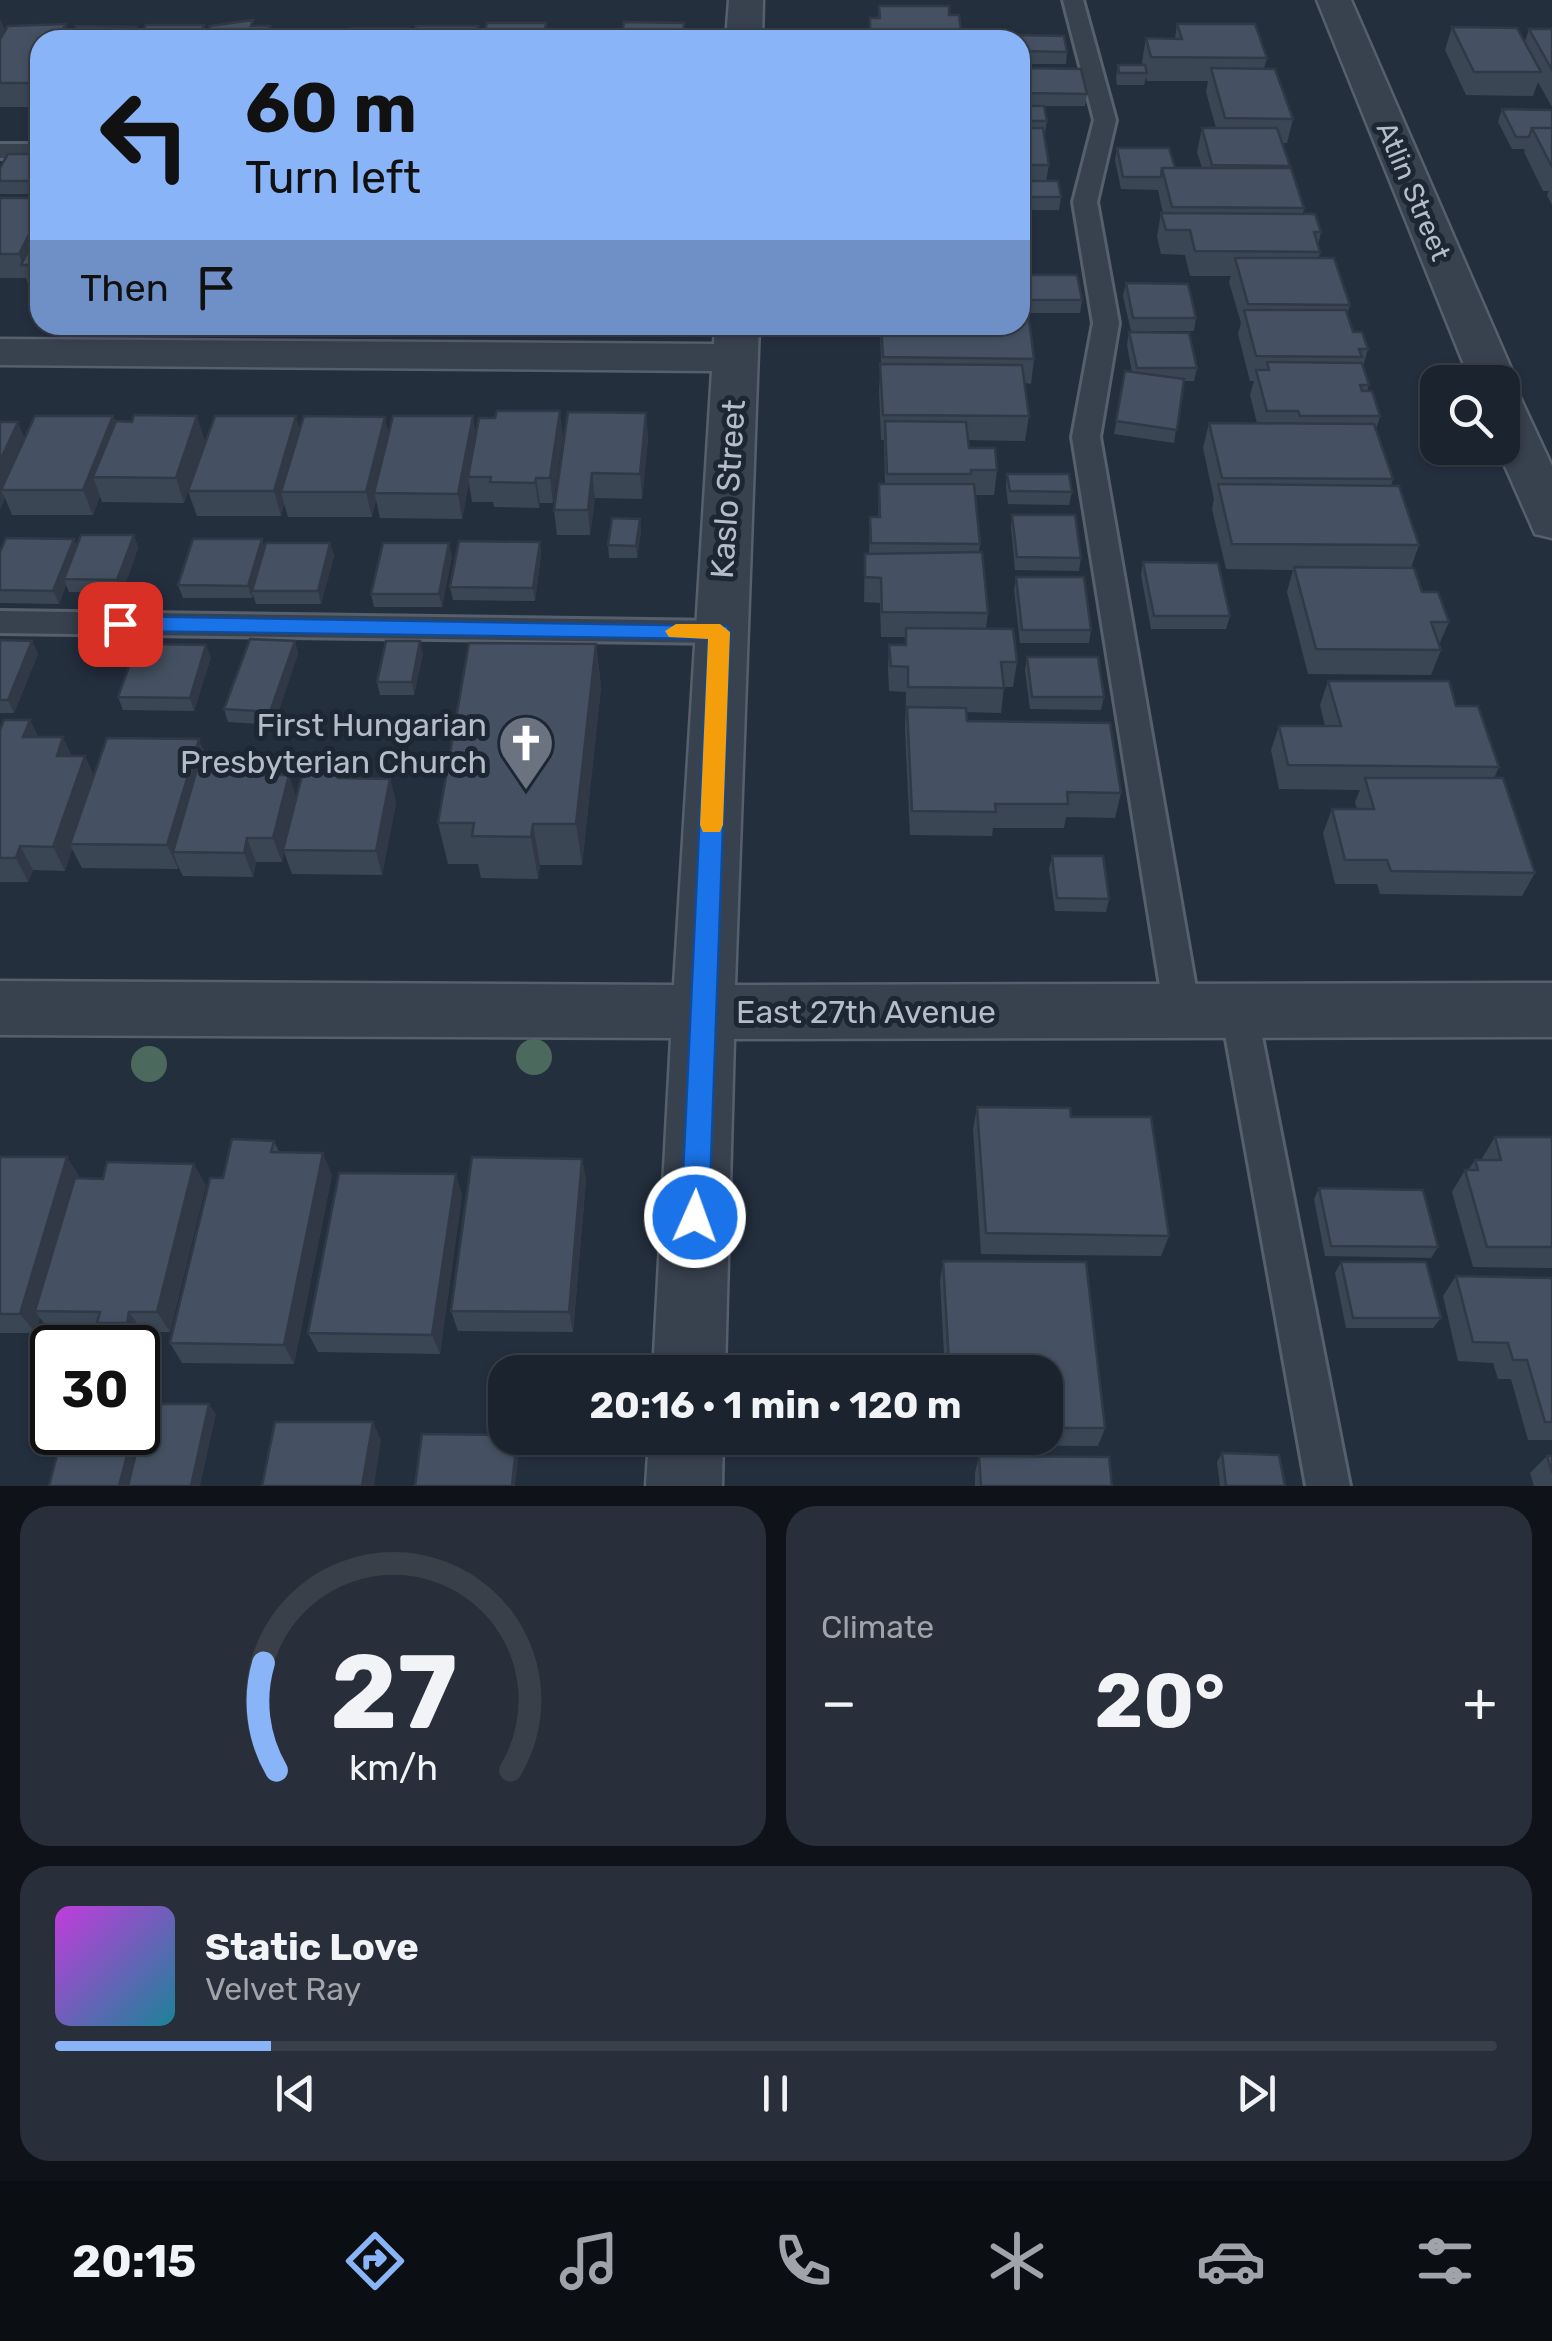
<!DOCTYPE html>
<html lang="en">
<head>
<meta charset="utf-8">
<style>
	body { margin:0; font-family:Rubik,sans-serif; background:#282f3a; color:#f1f3f6; height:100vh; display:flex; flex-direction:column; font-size:38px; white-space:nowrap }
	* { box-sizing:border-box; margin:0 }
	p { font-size:32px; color:#a0a4aa }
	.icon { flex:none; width:55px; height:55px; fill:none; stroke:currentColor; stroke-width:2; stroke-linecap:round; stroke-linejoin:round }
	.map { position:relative; height:1486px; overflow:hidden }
	.drawer { display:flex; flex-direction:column; gap:20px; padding:20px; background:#0f1319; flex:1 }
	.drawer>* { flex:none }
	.top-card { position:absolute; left:30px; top:30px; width:1000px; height:305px; border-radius:30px; box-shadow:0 2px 8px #0004,0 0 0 2px #39404a; background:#8ab4f8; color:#111; overflow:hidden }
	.controls { position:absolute; left:1420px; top:365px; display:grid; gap:20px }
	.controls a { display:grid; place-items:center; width:100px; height:100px; border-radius:20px; background:#1b232e; box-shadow:0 2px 8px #0004,0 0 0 2px #39404a; font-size:50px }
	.speed { position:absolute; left:30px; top:1325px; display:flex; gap:20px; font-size:50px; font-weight:700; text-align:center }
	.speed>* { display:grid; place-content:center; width:130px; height:130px; border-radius:50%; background:#1b232e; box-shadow:0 2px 8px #0004,0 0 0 2px #39404a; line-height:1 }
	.speed .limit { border:5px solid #111; border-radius:15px; background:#fff; color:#111 }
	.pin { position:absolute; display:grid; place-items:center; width:85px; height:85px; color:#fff; margin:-42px; border-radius:20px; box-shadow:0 5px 15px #0006 }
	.me { position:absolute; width:110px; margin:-55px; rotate:2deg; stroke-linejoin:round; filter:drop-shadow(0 0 8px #0008) }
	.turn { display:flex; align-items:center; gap:35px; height:210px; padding:0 50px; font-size:45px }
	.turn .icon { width:130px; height:130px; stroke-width:2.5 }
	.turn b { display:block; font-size:70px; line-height:85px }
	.then { display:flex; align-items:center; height:95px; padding:0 50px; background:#0003; gap:20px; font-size:38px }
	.big { font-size:75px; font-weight:700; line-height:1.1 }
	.drawer .card { flex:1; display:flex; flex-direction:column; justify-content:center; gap:15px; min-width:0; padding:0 35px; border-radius:30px; background:#282f3a }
	.drawer .dial { align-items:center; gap:0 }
	.dial svg { height:260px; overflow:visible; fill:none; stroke:#39404a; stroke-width:7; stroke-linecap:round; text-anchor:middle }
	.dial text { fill:#f1f3f6; stroke:none }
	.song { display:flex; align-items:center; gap:30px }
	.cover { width:120px; height:120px; border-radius:15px; background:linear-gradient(135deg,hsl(290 70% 55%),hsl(190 70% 35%)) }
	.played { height:10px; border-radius:5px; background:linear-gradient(90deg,#8ab4f8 15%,#39404a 15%) }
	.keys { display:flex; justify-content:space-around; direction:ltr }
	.heat { display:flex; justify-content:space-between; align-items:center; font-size:55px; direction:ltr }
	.drawer .tiles { flex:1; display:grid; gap:20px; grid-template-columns:1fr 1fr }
	.card:last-child { grid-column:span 2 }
	.trip { position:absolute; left:488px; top:1355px; width:575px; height:100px; border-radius:30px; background:#1b232e; box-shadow:0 2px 8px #0004,0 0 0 2px #39404a; font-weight:700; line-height:100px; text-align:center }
	.dock { display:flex; height:160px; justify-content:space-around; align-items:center; background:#0b0e12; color:#a0a4aa }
	.dock .icon { width:70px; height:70px }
	.dock .on { color:#8ab4f8 }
	.dock b { font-size:45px; color:#f1f3f6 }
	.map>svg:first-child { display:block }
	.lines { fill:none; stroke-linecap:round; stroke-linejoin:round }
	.service-casing { stroke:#565f6c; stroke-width:6 }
	.minor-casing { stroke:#565f6c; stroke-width:5 }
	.service { fill:#38414e; fill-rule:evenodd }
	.minor { fill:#38414e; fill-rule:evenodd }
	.tree { fill:#4b6a5d }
	.wall { fill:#3b4654 }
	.shaded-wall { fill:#303945 }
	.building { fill:#455162; stroke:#303945; stroke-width:2.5 }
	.route { fill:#1a73e8; stroke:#114b97; stroke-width:2.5 }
	.slow { fill:#f59e0b }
	.labels { text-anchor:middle; stroke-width:10; stroke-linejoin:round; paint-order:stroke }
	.far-street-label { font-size:28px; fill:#b4bcc9; stroke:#1d2633 }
	.street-label { font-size:32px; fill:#b4bcc9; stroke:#1d2633 }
	.poi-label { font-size:32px; fill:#b4bcc9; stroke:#1d2633; text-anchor:end }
</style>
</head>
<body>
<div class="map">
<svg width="1552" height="1486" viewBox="0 0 1552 1486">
	<rect width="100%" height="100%" fill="#242f3e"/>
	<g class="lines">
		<g class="service-casing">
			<path id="service" d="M1063,0H1083L1116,120L1097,202L1119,323L1100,437L1200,1011L1195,1022L1182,1027L1169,1022L1164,1011L1072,437L1093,323L1073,202L1094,120Z
				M0,144H40V158H0Z
				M0,611L719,621L730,624L734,632L730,640L719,643L0,633Z
				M1239,995L1252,1000L1257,1011L1350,1486H1306L1221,1011L1226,1000Z"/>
		</g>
		<g class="minor-casing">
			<path id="minor" d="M729,0H763L762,40H726Z
				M1317,0H1351L1517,382L1511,391L1518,393L1552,466V538L1535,534L1497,448H1502V382H1471Z
				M715,325H759L735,985L1552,983V1037L734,1039L725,1372H653L671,1038L0,1035V981L674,985L712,371L0,365V339L714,344Z
				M649,1438H723L722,1486H646Z"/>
		</g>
		<use href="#service" class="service"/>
		<use href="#minor" class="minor"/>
	</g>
	<g class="tree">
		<circle cx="534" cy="1057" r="18"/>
		<circle cx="149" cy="1064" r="18"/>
	</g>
	<path class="wall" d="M879,6L949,15L961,31V40H869L870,18H878Z
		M0,20L5,31L70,37H139L204,25L207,34L255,26H270L273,40H40V107H0Z
		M1177,24L1267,58L1264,68L1293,119L1287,143H1282L1290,166L1289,168L1304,208L1303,214L1321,232L1318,245L1320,252L1319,258L1350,305L1347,314L1353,332L1368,349L1363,366L1369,385L1367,391L1380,416L1376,429L1393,479L1391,486L1419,545L1411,568L1422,592L1449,622L1439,645L1441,650L1431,675L1308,674L1287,592L1293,570L1226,569L1212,509L1214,499L1203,448L1209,423H1257L1250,395L1254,381H1250L1238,334L1241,323L1229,282L1231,276H1190L1185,255L1161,254L1157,237L1161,213H1163L1158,190L1121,189L1115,160L1117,148L1175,168H1202L1197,152L1202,128H1216L1206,92L1208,81H1147L1146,77L1144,85H1117L1116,78L1118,65H1143L1142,62L1146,38L1175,39Z
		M1452,27L1525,42L1529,29H1552V107L1538,82L1533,96L1466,95L1445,50Z
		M1016,35L1067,52L1066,64H1020V40H1015Z
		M1025,68L1087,94L1085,106H1027L1023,80Z
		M1020,106L1047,121L1044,138L1049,165L1046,181L1061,197L1059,210H1020Z
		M1502,109L1552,110V205L1547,195L1549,191H1543L1524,152L1525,149H1512L1498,122Z
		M40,154V194H0V168Z
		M0,198H40V290H30L26,278H0Z
		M1020,275L1082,300L1080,313H1028L1034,359L1031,384L1025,383L1029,416L1025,441L968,440L969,448L997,470L994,495H975L980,544L979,552L988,613L986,628L1017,662L1013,687H1004L1001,713L966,712L967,721L1121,793L1115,818L1066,817L1064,828H993L992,836L910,835L905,731L906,692L889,691L888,669L889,645H905V637H881L880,603L864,602L865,554H869L870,517H878L879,484H885L884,440H881L879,389L881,364L880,329H860V325H1020Z
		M1126,283L1196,318L1194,331H1131L1123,296Z
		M1129,332L1197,368L1194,381H1183L1174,443L1114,434L1125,371L1132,372L1127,345Z
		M568,412L648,438L642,499L595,498L590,535H557L554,510Z
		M113,416L116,422L205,441L184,503L102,502L100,496L93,515H12L5,498L0,509V422L25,438Z
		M385,417L388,435L563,436L553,503H540L539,508L494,507L493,502H472L469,483L462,519L380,518L376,500L372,517H288L284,504L281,516H197L188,491L300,429Z
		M1007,474L1072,492L1069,505L1008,504L1006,487Z
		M1012,515L1081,558L1079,571L1015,570L1011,528Z
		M640,519L641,532L637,558H609L608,545Z
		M134,535L138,548L122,593L69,592L66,585L59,604L0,603V552L77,546Z
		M262,539L264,548L330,543L334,556L321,604H256L253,595L252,598H183L178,585Z
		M540,542L541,555L535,601L453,600L450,587Z
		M452,556L442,607H374L371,594Z
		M1143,562L1230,616L1226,629H1151L1141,575Z
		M1016,577L1091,630L1089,643H1020L1014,590Z
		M0,640L32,641L38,654L14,713H0Z
		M295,641L298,654L274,725L228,722L224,709Z
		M596,644L601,687L582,865H540L538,879L481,878L478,864H448L438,823Z
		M423,654L414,695H380L377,682Z
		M211,657L194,711L123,710L118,697Z
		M1027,657L1104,697L1101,710L1030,709L1025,670Z
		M1328,681L1456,706L1499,767L1494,778L1535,873L1522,896L1380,894L1377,884H1335L1323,833L1332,809H1357L1355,802L1360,790L1279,789L1271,750L1279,726H1325L1320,705Z
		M30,720L38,737L72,756L94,775L207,760H268L273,775L296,797L342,760L347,778L390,779L396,803L382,875L292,874L284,852L282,862H256L253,877L183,876L178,866V869L82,868L72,849L65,871L33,870L28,882H0V730Z
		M1052,856L1109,899L1106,912L1055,911L1049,869Z
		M977,1107L1071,1117L1169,1236L1161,1256L981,1254L973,1129Z
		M1495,1137H1552V1268L1473,1267L1452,1192L1465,1170H1468L1475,1160H1481Z
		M274,1141L279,1152L332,1175L294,1364L182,1363L170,1343L223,1178Z
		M0,1157L81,1178L206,1185L170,1332H143L140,1342H111L104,1332L50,1331L40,1318L36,1333H0Z
		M582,1159L586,1180L573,1332L458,1331L451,1311Z
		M1319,1188L1438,1247L1431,1258L1325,1256L1314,1199Z
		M462,1195L440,1354L318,1352L308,1333Z
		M943,1261L1105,1428L1098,1446L966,1445L965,1438H1045V1372H945L940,1281Z
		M1341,1262L1441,1318L1433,1328H1346L1335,1273Z
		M1456,1276L1552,1278V1440H1528L1511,1379H1498L1493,1363L1458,1361L1443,1296Z
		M1222,1453L1285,1486H1220L1217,1462Z
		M979,1456L1112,1486H975V1473Z
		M1547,1456H1552V1486H1534L1530,1473Z"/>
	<path class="shaded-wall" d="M1,20L9,44L0,59V22Z
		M546,23L548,40H543Z
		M66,24L71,40H57Z
		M204,25L208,40H197Z
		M270,26L273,40H264Z
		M136,27L140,40H129Z
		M40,71V104L33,83Z
		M40,213V255L23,265L19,254Z
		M560,411L563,436L553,503L550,478Z
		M646,413L648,438L642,499L640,474Z
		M113,416L122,441L93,477L100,496L93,515L83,490Z
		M197,416L205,441L184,503L176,478Z
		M296,416L303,441L281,492L284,504L281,516L274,491Z
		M473,416L477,441L468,477L469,483L462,519L458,494Z
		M385,417L390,442L374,493L376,500L372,517L366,492Z
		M18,422L28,447L1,490L5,498L0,509V461Z
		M592,473L595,498L590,535L588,510Z
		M536,478L540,503L539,508L535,483Z
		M640,519L641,532L637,558L636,546Z
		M134,535L138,548L122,593L117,580Z
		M74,539L79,552L64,579L66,585L59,604L53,591Z
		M262,539L266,552L252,591V598L248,586Z
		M540,542L541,555L535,601L533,588Z
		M330,543L334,556L321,604L318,591Z
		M449,543L452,556L442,607L439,594Z
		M32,641L38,654L14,713L8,700Z
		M295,641L298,654L274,725L270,712Z
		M420,641L423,654L414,695L412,682Z
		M596,644L601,687L582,865L576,824Z
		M206,645L211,657L194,711L190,698Z
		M30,720L41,745L23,737Z
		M63,737L75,762L57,756Z
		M199,739L209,763L173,852L178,866V869L167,845Z
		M85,756L96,780L70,844L72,849L65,871L53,847Z
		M268,760L277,785L264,775Z
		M342,760L349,785L338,778Z
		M289,775L297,799L282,862L273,838Z
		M390,779L396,803L382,875L376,851Z
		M533,824L540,865L538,879L531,837Z
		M247,838L256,862L253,877L244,853Z
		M20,846L33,870L28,882L16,858Z
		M323,1153L332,1175L294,1364L284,1345Z
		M67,1157L81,1179L35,1311L40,1318L36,1333L20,1314Z
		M582,1159L586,1180L573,1332L569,1312Z
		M194,1164L206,1185L170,1332L157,1312Z
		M456,1174L462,1195L440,1354L432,1335Z
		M129,1312L143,1332L140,1342L127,1323Z
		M209,1404L216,1414L200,1486H191Z
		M138,1418L144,1426L129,1486H119L133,1432H138Z
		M373,1422L381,1440L374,1486H362Z
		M517,1438L520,1445L515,1486H512Z"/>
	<path class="building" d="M879,6H949V15H959L961,31L951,30L952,39H870V18H880Z
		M253,20L251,26H270L264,40H204L210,26Z
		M624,22L684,23L683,40H621Z
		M487,23H546L543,40H483Z
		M66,24L57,40H40V71L33,83H0V39L8,26Z
		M1177,24H1255L1267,58L1151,57L1146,38L1182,39Z
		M146,25H204L197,40H138Z
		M76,26L136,27L129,40H69Z
		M416,26H478L474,40H412Z
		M1452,27L1517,28L1541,72H1474Z
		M352,28H408L404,40H348Z
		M1529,29H1552V70Z
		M283,31L341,34L338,40H280Z
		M592,33L591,38H614V40H553L554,38Z
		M1016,35L1064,36L1067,52L1020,51V40H1016Z
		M1118,65H1145L1147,73H1119Z
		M1025,68L1081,69L1087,94L1029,93Z
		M1211,68L1275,69L1293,119L1225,118Z
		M1020,106H1044L1047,121H1020Z
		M1502,109L1552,110V128H1532L1529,137H1516Z
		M1020,128H1043L1049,165H1020Z
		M1202,128H1277L1290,166L1212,165Z
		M1532,128H1552V167Z
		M1117,148H1169L1175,168H1162L1161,177H1123Z
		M8,154H40V181H0V168Z
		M1162,168H1291L1304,208L1172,207Z
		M1020,181H1058L1061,197H1020Z
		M0,198H40V213L19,254H0Z
		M1161,213L1315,214L1321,232H1314L1320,252L1195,251L1190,230H1166Z
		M40,228V265H21Z
		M1235,258H1334L1350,305L1248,304Z
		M1020,275H1077L1082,300H1022Z
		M1126,283L1188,284L1196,318H1133Z
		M1244,310H1346L1353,332H1362L1368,349H1359L1362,357L1256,356Z
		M1020,312H1028L1034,359L883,357L881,325H1020Z
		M1129,332L1189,333L1197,368H1137Z
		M1267,362L1362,363L1369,385H1360L1362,391H1372L1380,416H1300L1298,411H1267L1256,370H1269Z
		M880,364L1022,365L1029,416L883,415Z
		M1125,371L1184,379L1177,430L1116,421Z
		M497,411H560L550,478H536L535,483L490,482L491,477H468L479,418H495Z
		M568,412L646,413L640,474L592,473L588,510H554Z
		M134,415L197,416L176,478L93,477L116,421L132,422Z
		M35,416H113L83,490H1Z
		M215,416H296L274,491H188Z
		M304,416L385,417L366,492H281Z
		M393,416H473L458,494L374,493Z
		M885,421L966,422L969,448H995L997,470H971V474H887Z
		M0,422H18L0,461Z
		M1209,423L1374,424L1393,479L1222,478Z
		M1007,474H1069L1072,492L1010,491Z
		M879,484H974L980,544L871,543L870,517H880Z
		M1218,484L1399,486L1419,545L1232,544Z
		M1012,515H1075L1081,558L1017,557Z
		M612,518L640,519L636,546L608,545Z
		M81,535H134L117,580L64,579Z
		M6,538L74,539L53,591L0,590V552Z
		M193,539H262L248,586L178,585Z
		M459,541L540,542L533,588L450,587Z
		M266,543H330L318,591H252Z
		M383,543H449L439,594H371Z
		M982,552L988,613L882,612L881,578L865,577V554Z
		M1143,562L1218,563L1230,616H1154Z
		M1294,567L1414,568L1422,592H1438L1449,622H1431L1441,650L1316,649Z
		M1016,577H1084L1091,630H1022Z
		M906,628L1013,629L1017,662H1001L1004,688L908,687V667L891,666L889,645H906Z
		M250,639L295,641L270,712L224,709Z
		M0,640L32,641L8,700H0Z
		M386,641H420L412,682H377Z
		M469,643L596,644L576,824H533L531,837L472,836L474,823H438Z
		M137,644L206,645L190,698L118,697Z
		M1027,657H1098L1104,697H1032Z
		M1328,681H1449L1456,706H1478L1499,767L1288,765L1279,726H1341Z
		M907,707L966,708L967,721L1110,723L1121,793L1067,792L1068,804H995L996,812L912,811Z
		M4,720H30L23,737H63L57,756H85L53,847L20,846L16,858H0V730Z
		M107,738L199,739L167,845L70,844Z
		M200,759L268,760L264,775H289L273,838H247L244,853L173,852Z
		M306,760H342L338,778L390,779L376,851L283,850Z
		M1365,778H1503L1535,873L1391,871L1387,860H1345L1332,809H1374Z
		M1052,856H1103L1109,899L1057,898Z
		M977,1107L1070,1108L1071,1117H1151L1169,1236L986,1233Z
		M1495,1137H1552V1247H1487L1465,1170H1478L1475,1160H1501Z
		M232,1139L274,1141L271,1152L323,1153L284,1345L170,1343L210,1178H223Z
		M0,1157H67L20,1314H0Z
		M472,1157L582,1159L569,1312L451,1311Z
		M107,1162L194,1164L157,1312H129L127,1323H97L100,1312L35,1311L75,1178L103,1179Z
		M339,1173L456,1174L432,1335L308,1333Z
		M1319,1188L1423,1190L1438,1247L1331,1246Z
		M943,1261L1086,1262L1105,1428H1045V1372H967L966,1363H949Z
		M1341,1262H1426L1441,1318H1353Z
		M1456,1276L1552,1278V1422H1545L1527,1360H1513L1508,1343L1473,1342Z
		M148,1404H209L191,1486H128Z
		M275,1422H373L362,1486H262Z
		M63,1432H133L119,1486H49Z
		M422,1434L505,1435V1438H517L512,1486H415Z
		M1222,1453L1279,1455L1285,1486H1226Z
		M979,1456L1109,1457L1112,1486H981Z
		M1547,1456H1552V1473Z"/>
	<path class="route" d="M120,616L727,626L730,632L709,1217L705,1226L695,1230L685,1226L681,1217L708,639L120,631L109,624Z"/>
	<path class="slow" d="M676,624H720L730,632L723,825L720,832H703L700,825L708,639L669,637L665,631Z"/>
	<defs>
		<g id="church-pin" transform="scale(2.875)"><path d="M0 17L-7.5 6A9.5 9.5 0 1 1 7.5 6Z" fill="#6b7280" stroke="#1d2633"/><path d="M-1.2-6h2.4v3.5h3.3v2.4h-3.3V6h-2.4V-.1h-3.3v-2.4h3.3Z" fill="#fff"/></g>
	</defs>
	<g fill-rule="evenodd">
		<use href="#church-pin" x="526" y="743"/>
	</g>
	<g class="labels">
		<g class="far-street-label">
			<text transform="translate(1414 191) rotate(67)" y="10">Atlin Street</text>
		</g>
		<g class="street-label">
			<text transform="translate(728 489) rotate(-86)" y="11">Kaslo Street</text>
			<text x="866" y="1023">East 27th Avenue</text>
		</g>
		<g class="poi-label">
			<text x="487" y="736">First Hungarian<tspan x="487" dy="37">Presbyterian Church</tspan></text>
		</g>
	</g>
</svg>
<div class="controls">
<a><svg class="icon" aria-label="search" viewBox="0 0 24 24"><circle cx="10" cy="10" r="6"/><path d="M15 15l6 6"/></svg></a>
</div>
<div class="speed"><div class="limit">30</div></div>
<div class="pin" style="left:120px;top:624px;background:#d93025"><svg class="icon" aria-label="arrive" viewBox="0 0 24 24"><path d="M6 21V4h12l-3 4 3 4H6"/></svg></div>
<svg class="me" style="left:695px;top:1217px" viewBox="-20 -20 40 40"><circle r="17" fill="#1a73e8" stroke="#fff" stroke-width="3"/><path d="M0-11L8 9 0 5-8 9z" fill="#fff"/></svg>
<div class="trip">20:16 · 1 min · 120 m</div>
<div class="top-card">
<div class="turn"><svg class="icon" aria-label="left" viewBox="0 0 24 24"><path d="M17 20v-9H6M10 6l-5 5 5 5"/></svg><div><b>60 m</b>Turn left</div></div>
<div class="then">Then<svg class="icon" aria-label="arrive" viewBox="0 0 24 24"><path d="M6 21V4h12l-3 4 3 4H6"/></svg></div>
</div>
</div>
<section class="drawer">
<div class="tiles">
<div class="card dial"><svg viewBox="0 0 100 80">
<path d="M14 69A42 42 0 1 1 86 69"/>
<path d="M14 69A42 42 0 0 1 10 36" stroke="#8ab4f8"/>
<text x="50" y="56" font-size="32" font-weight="700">27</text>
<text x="50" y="72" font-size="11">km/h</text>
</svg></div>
<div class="card"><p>Climate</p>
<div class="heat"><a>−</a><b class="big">20°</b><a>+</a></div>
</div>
<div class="card">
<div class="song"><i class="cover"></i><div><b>Static Love</b><p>Velvet Ray</p></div></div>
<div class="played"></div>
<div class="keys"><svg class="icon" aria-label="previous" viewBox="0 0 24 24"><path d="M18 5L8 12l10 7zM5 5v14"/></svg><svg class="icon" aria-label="pause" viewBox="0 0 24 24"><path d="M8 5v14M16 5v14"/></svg><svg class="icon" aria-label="next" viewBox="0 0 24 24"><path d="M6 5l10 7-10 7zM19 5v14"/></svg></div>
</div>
</div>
</section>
<nav class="dock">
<b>20:15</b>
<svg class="icon on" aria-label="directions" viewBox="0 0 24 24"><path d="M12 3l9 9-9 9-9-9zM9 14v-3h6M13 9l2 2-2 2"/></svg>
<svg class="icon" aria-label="music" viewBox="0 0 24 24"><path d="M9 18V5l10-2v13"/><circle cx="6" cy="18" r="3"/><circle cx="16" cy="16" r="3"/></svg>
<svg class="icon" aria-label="phone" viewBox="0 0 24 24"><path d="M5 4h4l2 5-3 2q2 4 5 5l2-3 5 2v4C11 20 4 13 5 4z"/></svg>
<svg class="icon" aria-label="climate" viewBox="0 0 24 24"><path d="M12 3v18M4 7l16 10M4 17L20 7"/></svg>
<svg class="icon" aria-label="car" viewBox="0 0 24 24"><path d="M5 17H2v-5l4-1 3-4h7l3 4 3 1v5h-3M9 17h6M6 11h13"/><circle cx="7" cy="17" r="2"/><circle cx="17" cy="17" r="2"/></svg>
<svg class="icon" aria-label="filters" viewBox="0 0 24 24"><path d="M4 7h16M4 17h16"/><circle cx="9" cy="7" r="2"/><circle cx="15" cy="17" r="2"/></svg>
</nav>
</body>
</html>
